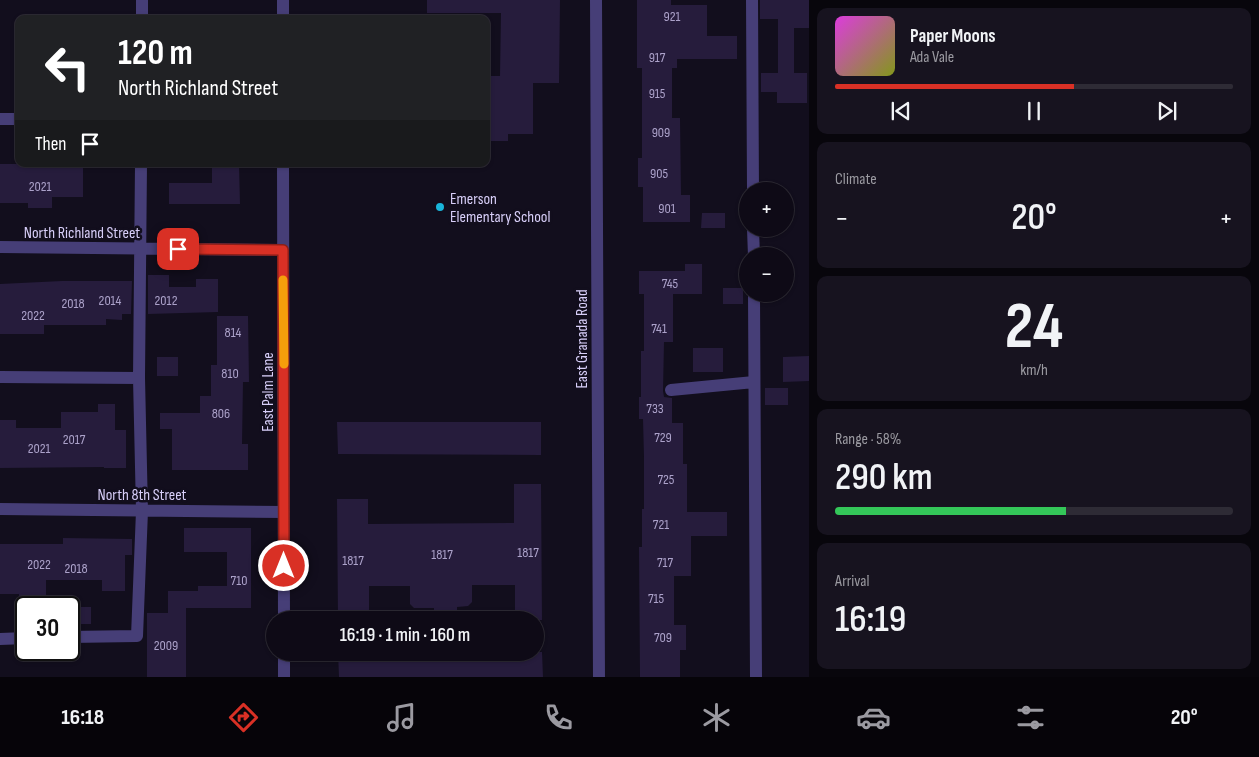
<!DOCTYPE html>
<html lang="en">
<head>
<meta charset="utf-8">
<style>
	body { margin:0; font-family:"Sofia Sans Condensed",sans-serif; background:#17131f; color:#f1f3f6; height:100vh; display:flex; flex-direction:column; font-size:19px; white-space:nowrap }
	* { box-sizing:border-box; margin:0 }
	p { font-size:16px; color:#9b9aa1 }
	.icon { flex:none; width:28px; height:28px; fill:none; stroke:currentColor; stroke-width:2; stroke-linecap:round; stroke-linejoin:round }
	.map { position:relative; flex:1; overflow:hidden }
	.panel { display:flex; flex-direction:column; gap:8px; padding:8px; background:#08060c; width:450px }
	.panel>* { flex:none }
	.banner { position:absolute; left:15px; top:15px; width:475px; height:152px; border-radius:10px; box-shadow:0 1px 4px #0004,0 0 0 1px #2e2b35; background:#202124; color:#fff; overflow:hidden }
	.fabs { position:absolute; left:739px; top:182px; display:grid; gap:10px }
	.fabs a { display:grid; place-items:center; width:55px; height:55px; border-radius:50%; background:#0e0a16; box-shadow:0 1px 4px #0004,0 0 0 1px #2e2b35; font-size:25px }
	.speed { position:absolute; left:15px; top:596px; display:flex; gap:10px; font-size:25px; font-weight:700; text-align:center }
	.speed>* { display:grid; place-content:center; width:65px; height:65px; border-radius:50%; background:#0e0a16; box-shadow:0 1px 4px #0004,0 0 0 1px #2e2b35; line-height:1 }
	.speed .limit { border:2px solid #111; border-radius:8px; background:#fff; color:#111 }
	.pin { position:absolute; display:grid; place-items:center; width:42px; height:42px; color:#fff; margin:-21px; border-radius:10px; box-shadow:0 2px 8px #0006 }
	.me { position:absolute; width:55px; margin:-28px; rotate:0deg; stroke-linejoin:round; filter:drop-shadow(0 0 4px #0008) }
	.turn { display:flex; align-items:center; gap:18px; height:105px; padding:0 20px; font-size:22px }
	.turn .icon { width:65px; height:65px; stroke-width:2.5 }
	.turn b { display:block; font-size:35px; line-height:42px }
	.then { display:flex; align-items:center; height:48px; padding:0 20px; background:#0003; gap:10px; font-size:19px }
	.big { font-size:38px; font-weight:600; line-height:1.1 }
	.panel .widget { flex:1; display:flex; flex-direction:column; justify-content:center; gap:8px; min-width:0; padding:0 18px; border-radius:10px; background:#17131f }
	.panel .dial { align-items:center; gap:0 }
	.dial b { font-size:65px; line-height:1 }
	.song { display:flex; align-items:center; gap:15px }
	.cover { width:60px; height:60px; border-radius:8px; background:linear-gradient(135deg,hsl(300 70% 55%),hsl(70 70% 35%)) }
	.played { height:5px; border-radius:2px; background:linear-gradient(90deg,#d93025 60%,#2e2b35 60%) }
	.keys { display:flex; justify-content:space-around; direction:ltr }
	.heat { display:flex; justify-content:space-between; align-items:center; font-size:28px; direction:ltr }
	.charge { height:8px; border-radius:4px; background:linear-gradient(90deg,#34c759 58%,#2e2b35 0) }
	.trip { position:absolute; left:266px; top:611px; width:278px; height:50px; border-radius:25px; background:#0e0a16; box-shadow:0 1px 4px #0004,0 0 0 1px #2e2b35; font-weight:600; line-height:50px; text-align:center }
	.dock { display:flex; height:80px; justify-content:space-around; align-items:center; background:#060409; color:#9b9aa1 }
	.dock .icon { width:35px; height:35px }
	.dock .selected { color:#d93025 }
	.dock b { font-size:22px; color:#f1f3f6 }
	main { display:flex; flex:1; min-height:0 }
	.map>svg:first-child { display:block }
	.building { fill:#261c3c }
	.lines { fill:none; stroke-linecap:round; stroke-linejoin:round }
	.minor { stroke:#463e77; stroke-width:12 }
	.route-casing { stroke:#8d1f18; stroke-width:12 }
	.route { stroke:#d93025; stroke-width:9 }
	.slow { stroke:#f59e0b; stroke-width:9 }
	.poi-dot { fill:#19b5db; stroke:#120e1d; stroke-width:2 }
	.labels { text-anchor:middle; stroke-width:5; stroke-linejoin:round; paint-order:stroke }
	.number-label { font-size:14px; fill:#aca2ca }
	.poi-label { font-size:16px; fill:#d8cff9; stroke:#120e1d; text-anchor:start }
	.street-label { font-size:16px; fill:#d8cff9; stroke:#120e1d }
</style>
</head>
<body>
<main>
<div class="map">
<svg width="809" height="677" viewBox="0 0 809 677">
	<rect width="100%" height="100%" fill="#120e1d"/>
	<path class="building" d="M427,0H560L559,83H533V134H508V141H486V76H500L501,13H427Z
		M637,0H671V5H707V36H737V59H677V68H672V118H680L681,195H690V222H643V187H638V158H642V68H637Z
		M760,0H809V28H794V73H807V103H777V92H761V73H778V19H760Z
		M0,164H83V197H52V208H28V203H0Z
		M212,164H239L240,204H169V183H212Z
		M702,213H725V228H701Z
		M685,264H702V294H673V342H664L663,391L664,397L672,398V423H683V464H687V512H727V536H691V576H674V625H686V650H680V677H640L639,547H642V509H644V457L643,419H639V397H641V351H644V294H639V271H685Z
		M148,275H169V287H196V279H218V312L148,314Z
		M62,281H132L131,314H122V320L106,319V325H44V334H0V284Z
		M723,288H743V304H723Z
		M217,316H248L249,382H243L242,444H248V470H172V429H160V413H200V396H211V365H217Z
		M693,348H723V372H693Z
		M809,356V381L783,382V357Z
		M157,357H178V376H157Z
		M765,388H788V405H765Z
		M98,404H115V430H126V468H104V467L0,468V420H16V428H61V412H98Z
		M337,422H541V455L338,454Z
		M514,484H541L542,620H515V585H472V602L468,606L457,607V616L449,617V620H434V608H414L410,604V586H369V620H338L337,499H368V524L514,523Z
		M184,528H251V608H186V677H147V613H168V591H198V586H227V552H184Z
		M63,538L132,539V555H125V591H102V580H46V608H19V594H0V544H63Z
		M69,607H91V624H69Z
		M338,652H542L543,677H339Z"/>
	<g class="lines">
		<path class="minor" d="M283,0V19
			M596,0L599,677
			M752,0L753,191
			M142,19V0
			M0,119H19
			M283,164L284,620
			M753,229L754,256
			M0,247L283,250
			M754,294L756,677
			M0,377L139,378
			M671,390L754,382
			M0,509L284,512
			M69,637L137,636L142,511L139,378L141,164
			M0,639L26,638
			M284,652V677"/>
	</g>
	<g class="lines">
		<g class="route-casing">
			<path id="route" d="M178,249L283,250L284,566"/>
		</g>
		<use href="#route" class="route"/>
		<path class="slow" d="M283,280L284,364"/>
	</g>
	<circle class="poi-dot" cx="440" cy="207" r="5"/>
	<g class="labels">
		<g class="number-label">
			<text x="672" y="21">921</text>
			<text x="657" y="62">917</text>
			<text x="657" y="98">915</text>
			<text x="661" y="137">909</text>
			<text x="659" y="178">905</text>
			<text x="40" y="191">2021</text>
			<text x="667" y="213">901</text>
			<text x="670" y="288">745</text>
			<text x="110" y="305">2014</text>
			<text x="166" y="305">2012</text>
			<text x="73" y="308">2018</text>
			<text x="33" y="320">2022</text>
			<text x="659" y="333">741</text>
			<text x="233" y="337">814</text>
			<text x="230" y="378">810</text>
			<text x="655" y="413">733</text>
			<text x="221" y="418">806</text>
			<text x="663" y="442">729</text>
			<text x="74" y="444">2017</text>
			<text x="39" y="453">2021</text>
			<text x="666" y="484">725</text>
			<text x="661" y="529">721</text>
			<text x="528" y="557">1817</text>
			<text x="442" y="559">1817</text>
			<text x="353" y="565">1817</text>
			<text x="665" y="567">717</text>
			<text x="39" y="569">2022</text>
			<text x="76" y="573">2018</text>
			<text x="239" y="585">710</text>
			<text x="656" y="603">715</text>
			<text x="663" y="642">709</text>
			<text x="166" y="650">2009</text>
		</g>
		<g class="poi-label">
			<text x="450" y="204">Emerson<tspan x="450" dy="18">Elementary School</tspan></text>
		</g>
		<g class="street-label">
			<text x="82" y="238">North Richland Street</text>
			<text transform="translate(581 339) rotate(-90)" y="6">East Granada Road</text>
			<text transform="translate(267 392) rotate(-90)" y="6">East Palm Lane</text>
			<text x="142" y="500">North 8th Street</text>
		</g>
	</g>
</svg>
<div class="fabs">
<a>+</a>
<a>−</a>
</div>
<div class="speed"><div class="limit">30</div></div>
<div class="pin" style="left:178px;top:249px;background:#d93025"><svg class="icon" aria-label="arrive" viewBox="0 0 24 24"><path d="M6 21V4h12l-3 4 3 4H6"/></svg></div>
<svg class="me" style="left:284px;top:566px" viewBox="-20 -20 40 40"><circle r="17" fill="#d93025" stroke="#fff" stroke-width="3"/><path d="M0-11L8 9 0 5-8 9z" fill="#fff"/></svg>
<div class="trip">16:19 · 1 min · 160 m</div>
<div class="banner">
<div class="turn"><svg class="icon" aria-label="left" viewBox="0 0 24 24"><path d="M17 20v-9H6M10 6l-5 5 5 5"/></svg><div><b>120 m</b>North Richland Street</div></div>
<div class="then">Then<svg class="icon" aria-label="arrive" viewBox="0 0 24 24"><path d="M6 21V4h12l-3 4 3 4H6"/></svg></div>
</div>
</div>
<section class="panel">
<div class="widget">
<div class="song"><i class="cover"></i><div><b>Paper Moons</b><p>Ada Vale</p></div></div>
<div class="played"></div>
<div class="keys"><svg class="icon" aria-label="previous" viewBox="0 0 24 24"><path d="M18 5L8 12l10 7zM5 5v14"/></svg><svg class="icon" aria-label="pause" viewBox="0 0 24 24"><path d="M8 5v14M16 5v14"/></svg><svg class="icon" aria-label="next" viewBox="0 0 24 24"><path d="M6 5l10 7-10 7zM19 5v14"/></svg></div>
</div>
<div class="widget"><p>Climate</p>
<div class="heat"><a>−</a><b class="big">20°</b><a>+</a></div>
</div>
<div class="widget dial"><b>24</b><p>km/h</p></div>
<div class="widget"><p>Range · 58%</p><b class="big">290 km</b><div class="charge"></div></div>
<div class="widget"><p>Arrival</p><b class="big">16:19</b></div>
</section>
</main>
<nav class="dock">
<b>16:18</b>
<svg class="icon selected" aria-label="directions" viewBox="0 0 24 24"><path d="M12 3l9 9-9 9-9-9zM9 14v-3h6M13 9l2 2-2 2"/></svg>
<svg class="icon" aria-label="music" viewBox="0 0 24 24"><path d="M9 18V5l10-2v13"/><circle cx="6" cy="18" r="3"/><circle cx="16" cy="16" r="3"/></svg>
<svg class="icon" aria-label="phone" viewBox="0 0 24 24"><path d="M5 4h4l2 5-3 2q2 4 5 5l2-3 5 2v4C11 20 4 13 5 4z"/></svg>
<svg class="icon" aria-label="climate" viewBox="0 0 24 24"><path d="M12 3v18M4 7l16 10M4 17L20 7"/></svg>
<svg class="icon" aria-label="car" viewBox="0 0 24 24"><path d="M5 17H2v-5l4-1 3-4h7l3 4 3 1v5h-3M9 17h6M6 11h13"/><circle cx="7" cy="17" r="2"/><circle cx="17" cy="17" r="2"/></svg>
<svg class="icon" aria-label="filters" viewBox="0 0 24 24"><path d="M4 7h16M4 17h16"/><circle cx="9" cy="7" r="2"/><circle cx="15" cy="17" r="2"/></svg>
<b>20°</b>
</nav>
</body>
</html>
